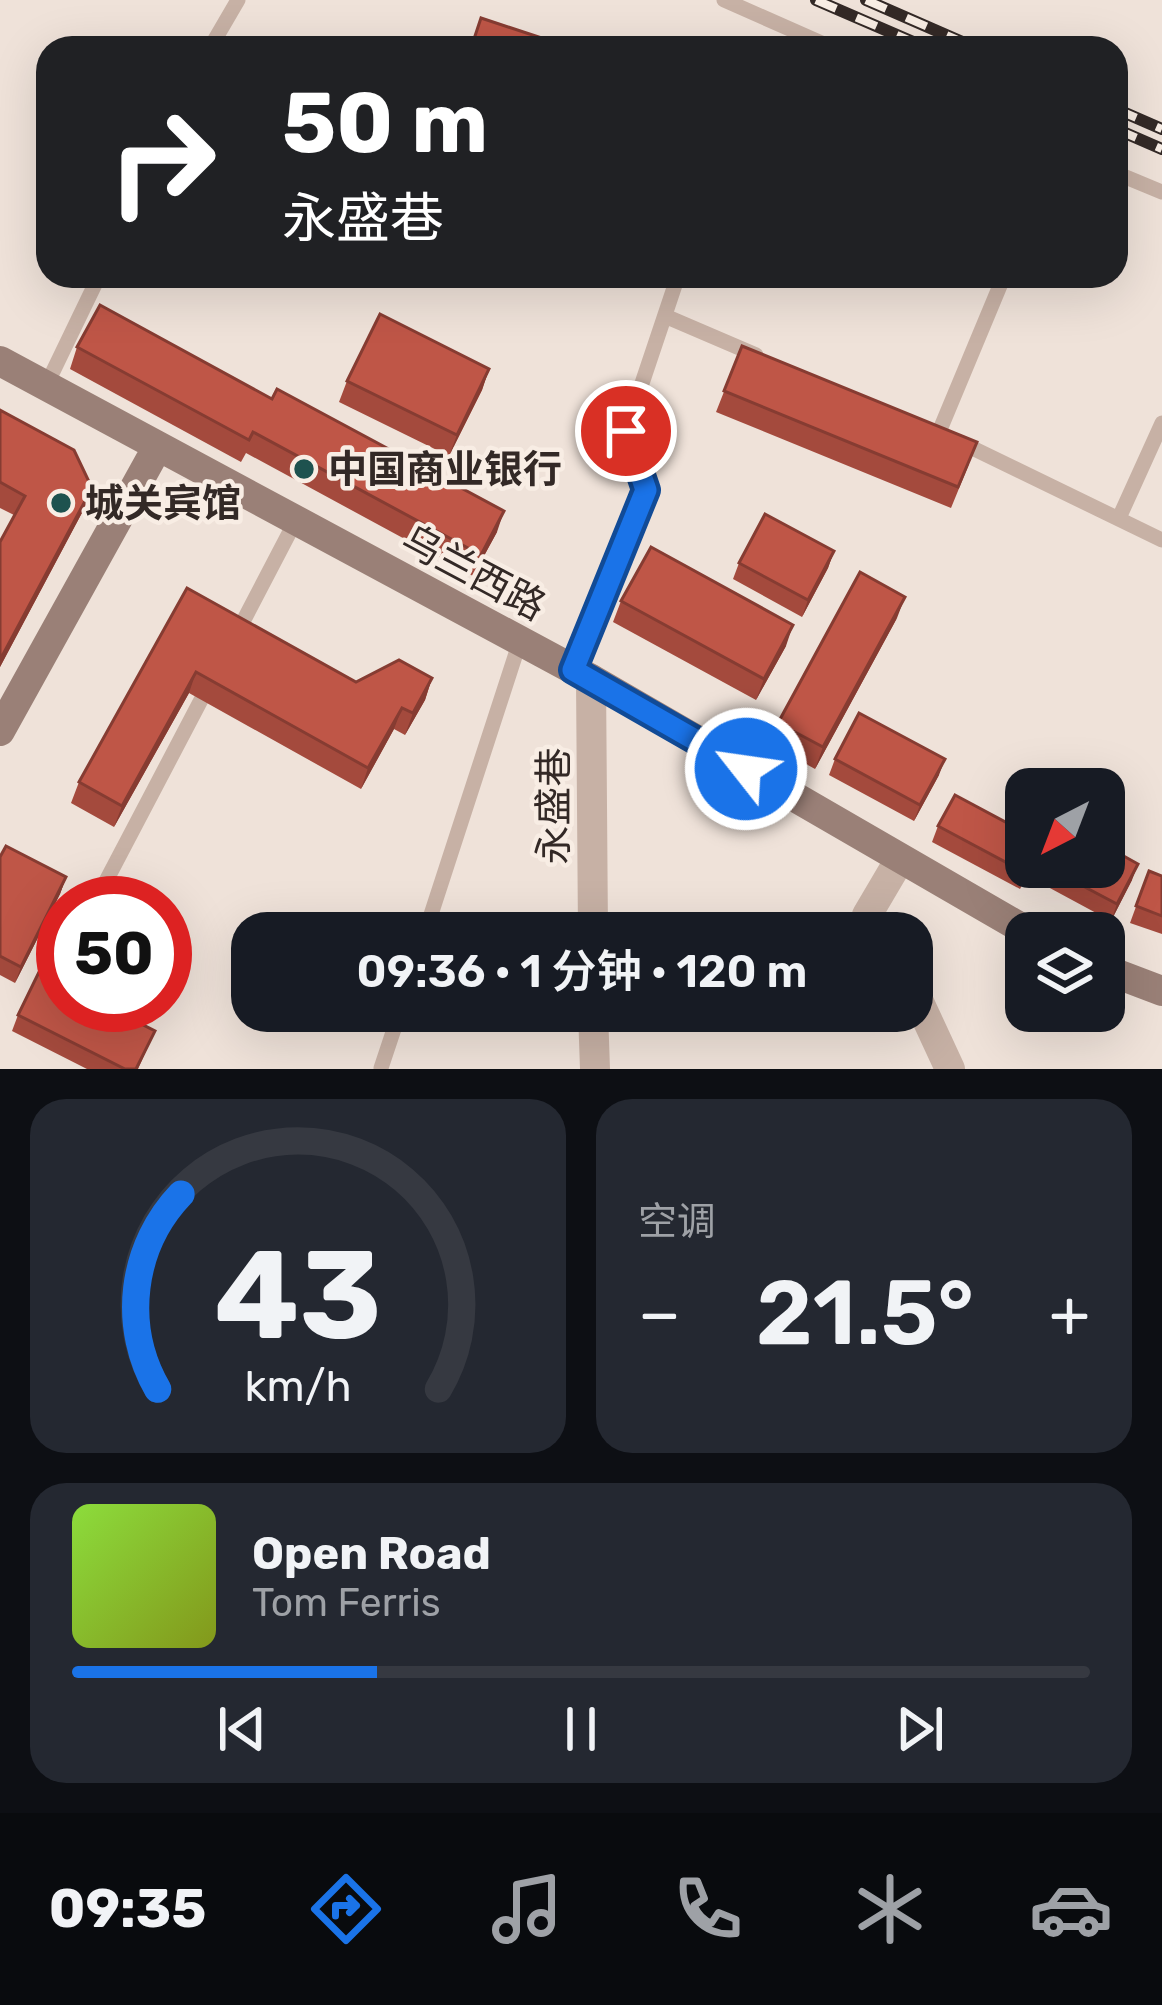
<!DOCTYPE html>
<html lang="zh">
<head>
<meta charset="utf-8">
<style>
	body { margin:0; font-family:Rubik,"Noto Sans SC",sans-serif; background:#242831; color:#f1f3f6; height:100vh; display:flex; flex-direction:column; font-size:45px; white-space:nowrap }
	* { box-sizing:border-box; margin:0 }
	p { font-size:39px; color:#9ea1a6 }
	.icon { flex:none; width:66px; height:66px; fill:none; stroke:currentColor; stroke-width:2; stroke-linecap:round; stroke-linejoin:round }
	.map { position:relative; height:1069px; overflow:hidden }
	.details { display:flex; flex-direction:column; gap:30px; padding:30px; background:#0d0f14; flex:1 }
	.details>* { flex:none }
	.banner { position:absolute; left:36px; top:36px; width:1092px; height:252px; border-radius:36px; box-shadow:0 12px 48px #0002; background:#202124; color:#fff; overflow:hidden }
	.needle { width:78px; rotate:222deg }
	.buttons { position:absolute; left:1005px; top:768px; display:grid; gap:24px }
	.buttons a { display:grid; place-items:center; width:120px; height:120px; border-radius:24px; background:#171b24; box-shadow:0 12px 48px #0002; font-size:60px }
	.speed { position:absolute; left:36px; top:876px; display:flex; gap:24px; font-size:60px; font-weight:700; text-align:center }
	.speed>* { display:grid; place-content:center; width:156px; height:156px; border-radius:50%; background:#171b24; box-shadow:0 12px 48px #0002; line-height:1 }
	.speed .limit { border:18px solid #d22; background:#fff; color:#111 }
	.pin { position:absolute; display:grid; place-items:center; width:102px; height:102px; color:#fff; margin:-51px; border:6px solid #fff; border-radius:50%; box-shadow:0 3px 12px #0007 }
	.me { position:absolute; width:132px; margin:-66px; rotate:300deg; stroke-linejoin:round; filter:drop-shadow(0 0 9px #0008) }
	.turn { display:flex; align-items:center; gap:42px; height:252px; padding:0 48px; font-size:54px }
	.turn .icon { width:156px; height:156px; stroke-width:2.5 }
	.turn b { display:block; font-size:84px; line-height:102px }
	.big { font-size:90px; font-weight:600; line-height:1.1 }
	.details .card { flex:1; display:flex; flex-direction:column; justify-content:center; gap:18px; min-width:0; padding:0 42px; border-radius:36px; background:#242831 }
	.details .dial { align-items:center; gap:0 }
	.dial svg { height:312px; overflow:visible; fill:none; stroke:#363941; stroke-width:7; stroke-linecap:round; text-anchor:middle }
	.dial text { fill:#f1f3f6; stroke:none }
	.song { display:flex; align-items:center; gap:36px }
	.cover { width:144px; height:144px; border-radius:18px; background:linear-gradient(135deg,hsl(90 70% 55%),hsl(70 70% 35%)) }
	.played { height:12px; border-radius:6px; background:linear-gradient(90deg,#1a73e8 30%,#363941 30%) }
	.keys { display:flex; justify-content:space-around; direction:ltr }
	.heat { display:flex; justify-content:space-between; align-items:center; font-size:66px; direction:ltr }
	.details .tiles { flex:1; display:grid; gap:30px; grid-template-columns:1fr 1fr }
	.card:last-child { grid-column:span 2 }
	.trip { position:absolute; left:231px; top:912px; width:702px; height:120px; border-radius:36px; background:#171b24; box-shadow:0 12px 48px #0002; font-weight:600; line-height:120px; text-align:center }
	.menu { display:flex; height:192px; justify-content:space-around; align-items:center; background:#090b0e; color:#9ea1a6 }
	.menu .icon { width:84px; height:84px }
	.menu .active { color:#1a73e8 }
	.menu b { font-size:54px; color:#f1f3f6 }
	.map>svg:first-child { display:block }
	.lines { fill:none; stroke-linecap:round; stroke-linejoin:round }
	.lane { stroke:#c7b1a5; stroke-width:15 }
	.street { stroke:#c7b1a5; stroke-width:30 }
	.secondary { stroke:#9a8077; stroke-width:30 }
	.rail-casing { stroke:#332926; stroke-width:12 }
	.rail { stroke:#f8ede4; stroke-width:8; stroke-dasharray:22; stroke-linecap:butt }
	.wall { fill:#a44a3d }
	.shaded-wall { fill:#863c32 }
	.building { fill:#bf5647; stroke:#863c32; stroke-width:3 }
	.route-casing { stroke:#114b97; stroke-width:30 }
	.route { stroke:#1a73e8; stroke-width:21 }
	.poi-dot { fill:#1e524f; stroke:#f8ede4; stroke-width:4.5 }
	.labels { text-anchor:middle; stroke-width:9; stroke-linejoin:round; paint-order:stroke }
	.poi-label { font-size:39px; font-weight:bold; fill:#332926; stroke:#f8ede4; text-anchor:start }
	.street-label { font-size:39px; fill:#332926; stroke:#f8ede4 }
</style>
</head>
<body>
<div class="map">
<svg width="1162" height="1069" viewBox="0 0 1162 1069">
	<rect width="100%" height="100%" fill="#efe2d9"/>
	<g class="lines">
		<path class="lane" d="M724,0L833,48
			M210,48L238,0
			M1116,173L1162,192
			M665,316L756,355
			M46,386L99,276
			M939,432L1004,276
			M960,442L1162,540
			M1119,518L1162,423
			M236,635L296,520
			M573,670L646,491L626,431L678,276
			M105,883L201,700
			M425,933L520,641
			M381,1068L400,1011"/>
		<path class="street" d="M591,679L593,933
			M879,933L867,915L900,859
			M912,987L950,1069
			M593,1011L595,1069"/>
		<path class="secondary" d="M0,361L591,679L1030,933
			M0,731L158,446
			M1104,969L1162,991"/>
		<g class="rail-casing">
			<path id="rail" d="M816,0L927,48
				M866,0L976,48
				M1116,109L1162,129
				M1116,129L1162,149"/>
		</g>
		<use href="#rail" class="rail"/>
	</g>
	<path class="wall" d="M742,346L969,464L951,508L716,412Z
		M77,347L497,532L473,576L246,453L241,462L70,369Z
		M489,369L482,390L449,456L339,402L347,381Z
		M0,410L92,488L84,509L0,667V542L14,515L0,508Z
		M834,551L828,568L802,617L733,579L739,563Z
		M187,588L356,682L432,678L425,700L405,735L394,729L361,789L189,693L114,827L71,803L79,782Z
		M621,601L786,646L756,700L613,622Z
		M897,618L815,769L770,744L778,723Z
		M835,759L939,775L914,821L829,775Z
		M938,826L1032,867L1020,889L932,842Z
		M0,857L66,877L60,894L15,983L0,975Z
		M1040,867H1104L1132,880L1111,921L1035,880Z
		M1149,871L1162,876V934L1130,923Z
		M18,1015L155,1031L138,1069H87L12,1031Z"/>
	<path class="shaded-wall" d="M489,369L482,390L449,456L457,435Z
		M92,488L84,509L0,667V660Z
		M504,511L497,532L473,576L481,555Z
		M834,551L828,568L802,617L808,600Z
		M905,597L897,618L815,769L823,747Z
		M793,625L786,646L756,700L764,679Z
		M196,672L189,693L114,827L122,806Z
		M432,678L425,700L405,735L413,713Z
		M402,708L394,729L361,789L368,768Z
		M945,759L939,775L914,821L920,805Z
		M1138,864L1132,880L1111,921L1117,904Z
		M66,877L60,894L15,983L21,967Z"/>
	<path class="building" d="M481,18L572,48H471Z
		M100,305L272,399L277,389L504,511L481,555L253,432L249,440L77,347Z
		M380,314L489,369L457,435L347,381Z
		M742,346L977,442L958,487L724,391Z
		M0,410L74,450L92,488L0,660V542L25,496L0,482Z
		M765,514L834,551L808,600L739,563Z
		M651,547L793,625L764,679L621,601Z
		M860,572L905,597L823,747L778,723Z
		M187,588L356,682L399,660L432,678L413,713L402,708L368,768L196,672L122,806L79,782Z
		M859,713L945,759L920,805L835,759Z
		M955,795L1026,833V867H1029L1026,873L938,826Z
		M1104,845L1138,864L1117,904L1047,867H1104Z
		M6,846L66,877L21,967L0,956V857Z
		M1149,871L1162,876V916L1136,906Z
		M39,972L63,984V1005H104L155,1031L136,1069H125L18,1015Z"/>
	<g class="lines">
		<g class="route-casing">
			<path id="route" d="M626,431L646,490L573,670L746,769"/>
		</g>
		<use href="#route" class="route"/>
	</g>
	<g class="poi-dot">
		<circle cx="304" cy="469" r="12"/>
		<circle cx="61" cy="503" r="12"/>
	</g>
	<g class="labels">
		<g class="poi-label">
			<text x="328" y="483">中国商业银行</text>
			<text x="85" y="517">城关宾馆</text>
		</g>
		<g class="street-label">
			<text transform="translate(474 572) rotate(28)" y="14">乌兰西路</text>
			<text transform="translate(553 806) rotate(-90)" y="14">永盛巷</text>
		</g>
	</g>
</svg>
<div class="buttons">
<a><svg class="needle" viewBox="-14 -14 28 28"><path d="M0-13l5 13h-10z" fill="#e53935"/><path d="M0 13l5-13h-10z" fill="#9ea1a6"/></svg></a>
<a><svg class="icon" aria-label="layers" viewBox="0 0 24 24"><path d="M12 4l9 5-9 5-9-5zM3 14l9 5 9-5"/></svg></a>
</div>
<div class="speed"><div class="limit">50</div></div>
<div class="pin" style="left:626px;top:431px;background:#d93025"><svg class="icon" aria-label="arrive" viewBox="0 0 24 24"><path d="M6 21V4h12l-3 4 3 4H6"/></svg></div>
<svg class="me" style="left:746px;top:769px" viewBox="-20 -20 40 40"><circle r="17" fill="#1a73e8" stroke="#fff" stroke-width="3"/><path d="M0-11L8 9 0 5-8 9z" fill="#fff"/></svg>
<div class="trip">09:36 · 1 分钟 · 120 m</div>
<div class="banner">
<div class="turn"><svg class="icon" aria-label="right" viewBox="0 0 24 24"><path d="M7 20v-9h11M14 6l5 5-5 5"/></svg><div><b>50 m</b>永盛巷</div></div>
</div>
</div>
<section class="details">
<div class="tiles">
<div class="card dial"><svg viewBox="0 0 100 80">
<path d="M14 69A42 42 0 1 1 86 69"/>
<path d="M14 69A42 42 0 0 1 20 19" stroke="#1a73e8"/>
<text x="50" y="56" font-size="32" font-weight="700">43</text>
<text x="50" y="72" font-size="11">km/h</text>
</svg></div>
<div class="card"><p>空调</p>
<div class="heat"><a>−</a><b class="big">21.5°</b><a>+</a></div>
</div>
<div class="card">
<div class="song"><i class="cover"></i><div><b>Open Road</b><p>Tom Ferris</p></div></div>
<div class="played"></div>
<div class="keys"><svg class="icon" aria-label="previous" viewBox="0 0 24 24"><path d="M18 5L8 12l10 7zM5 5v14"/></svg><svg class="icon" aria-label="pause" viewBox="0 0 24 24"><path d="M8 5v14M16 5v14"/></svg><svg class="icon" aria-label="next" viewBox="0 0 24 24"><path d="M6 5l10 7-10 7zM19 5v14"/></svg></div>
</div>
</div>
</section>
<nav class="menu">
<b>09:35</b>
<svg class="icon active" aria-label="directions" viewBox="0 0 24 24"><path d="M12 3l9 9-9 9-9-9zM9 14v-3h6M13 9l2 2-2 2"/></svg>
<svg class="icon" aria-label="music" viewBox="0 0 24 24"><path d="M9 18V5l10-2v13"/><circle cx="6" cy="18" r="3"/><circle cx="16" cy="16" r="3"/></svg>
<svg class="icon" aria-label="phone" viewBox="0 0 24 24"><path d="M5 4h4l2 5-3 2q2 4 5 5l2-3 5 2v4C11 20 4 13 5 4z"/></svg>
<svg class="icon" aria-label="climate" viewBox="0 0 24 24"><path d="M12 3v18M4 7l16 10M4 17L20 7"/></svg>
<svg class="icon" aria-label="car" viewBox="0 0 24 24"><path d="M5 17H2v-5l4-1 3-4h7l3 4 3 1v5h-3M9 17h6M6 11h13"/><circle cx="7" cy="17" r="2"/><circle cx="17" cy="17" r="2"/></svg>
</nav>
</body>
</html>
